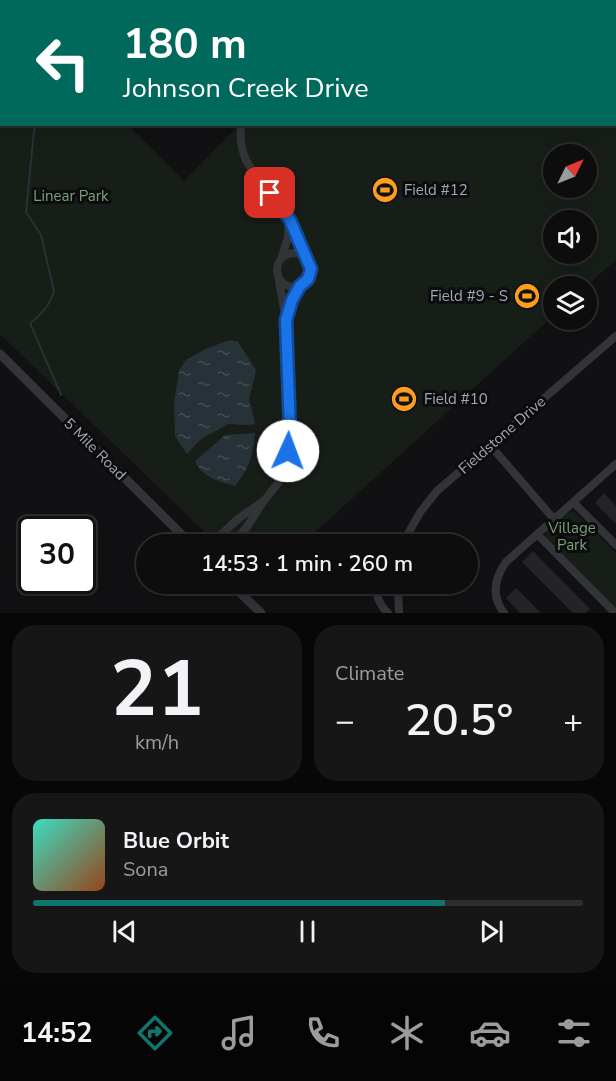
<!DOCTYPE html>
<html lang="en">
<head>
<meta charset="utf-8">
<style>
	body { margin:0; font-family:"Nunito Sans",sans-serif; background:#161617; color:#f1f3f6; height:100vh; display:flex; flex-direction:column; font-size:22px; white-space:nowrap }
	* { box-sizing:border-box; margin:0 }
	p { font-size:20px; color:#9a9c9e }
	.icon { flex:none; width:33px; height:33px; fill:none; stroke:currentColor; stroke-width:2; stroke-linecap:round; stroke-linejoin:round }
	.map { position:relative; height:613px; overflow:hidden }
	.sheet { display:flex; flex-direction:column; gap:12px; padding:12px; background:#070708; flex:1 }
	.sheet>* { flex:none }
	.banner { position:absolute; left:0px; top:0px; width:616px; height:126px; box-shadow:0 3px 15px #0003,0 0 0 2px #2d2d2e; background:#00695c; color:#fff; overflow:hidden }
	.needle { width:39px; rotate:47deg }
	.fabs { position:absolute; left:543px; top:144px; display:grid; gap:12px }
	.fabs a { display:grid; place-items:center; width:54px; height:54px; border-radius:50%; background:#0d0d0e; box-shadow:0 3px 15px #0003,0 0 0 2px #2d2d2e; font-size:30px }
	.speed { position:absolute; left:18px; top:516px; display:flex; gap:12px; font-size:30px; font-weight:700; text-align:center }
	.speed>* { display:grid; place-content:center; width:78px; height:78px; border-radius:50%; background:#0d0d0e; box-shadow:0 3px 15px #0003,0 0 0 2px #2d2d2e; line-height:1 }
	.speed .limit { border:3px solid #111; border-radius:9px; background:#fff; color:#111 }
	.pin { position:absolute; display:grid; place-items:center; width:51px; height:51px; color:#fff; margin:-26px; border-radius:12px; box-shadow:0 3px 9px #0006 }
	.me { position:absolute; width:66px; margin:-33px; rotate:2deg; stroke-linejoin:round; filter:drop-shadow(0 0 4px #0008) }
	.turn { display:flex; align-items:center; gap:21px; height:126px; padding:0 24px; font-size:27px }
	.turn .icon { width:78px; height:78px; stroke-width:2.5 }
	.turn b { display:block; font-size:42px; line-height:51px }
	.big { font-size:45px; font-weight:600; line-height:1.1 }
	.sheet .tile { flex:1; display:flex; flex-direction:column; justify-content:center; gap:9px; min-width:0; padding:0 21px; border-radius:24px; background:#161617 }
	.sheet .dial { align-items:center; gap:0 }
	.dial b { font-size:78px; line-height:1 }
	.song { display:flex; align-items:center; gap:18px }
	.cover { width:72px; height:72px; border-radius:9px; background:linear-gradient(135deg,hsl(170 70% 55%),hsl(20 70% 35%)) }
	.played { height:6px; border-radius:3px; background:linear-gradient(90deg,#0f766e 75%,#2d2d2e 75%) }
	.keys { display:flex; justify-content:space-around; direction:ltr }
	.heat { display:flex; justify-content:space-between; align-items:center; font-size:33px; direction:ltr }
	.sheet .tiles { flex:1; display:grid; gap:12px; grid-template-columns:1fr 1fr }
	.tile:last-child { grid-column:span 2 }
	.trip { position:absolute; left:136px; top:534px; width:342px; height:60px; border-radius:30px; background:#0d0d0e; box-shadow:0 3px 15px #0003,0 0 0 2px #2d2d2e; font-weight:600; line-height:60px; text-align:center }
	.tabs { display:flex; height:96px; justify-content:space-around; align-items:center; background:#050506; color:#9a9c9e }
	.tabs .icon { width:42px; height:42px }
	.tabs .on { color:#0f766e }
	.tabs b { font-size:27px; color:#f1f3f6 }
	.map>svg:first-child { display:block }
	.green { fill:#171e18; fill-rule:evenodd }
	.water { fill:url(#water-ripples) }
	.lines { fill:none; stroke-linecap:round; stroke-linejoin:round }
	.stream { stroke:#273238; stroke-width:2 }
	.building { fill:#242427 }
	.minor { stroke:#323438; stroke-width:8 }
	.tertiary { stroke:#323438; stroke-width:9 }
	.route-casing { stroke:#114b97; stroke-width:15 }
	.route { stroke:#1a73e8; stroke-width:10 }
	.labels { text-anchor:middle; stroke-width:6; stroke-linejoin:round; paint-order:stroke }
	.poi-label { font-size:15px; fill:#a1a9b5; stroke:#0c0c0e; text-anchor:start }
	.park-label { font-size:15px; fill:#77a276; stroke:#0c0c0e }
	.street-label { font-size:15px; fill:#a1a9b5; stroke:#0c0c0e }
</style>
</head>
<body>
<div class="map">
<svg width="616" height="613" viewBox="0 0 616 613">
	<defs>
		<pattern id="water-ripples" width="26" height="14" patternUnits="userSpaceOnUse" patternTransform="scale(1.5)"><rect width="26" height="14" fill="#273238"/><path d="M2 4q2-2 4 0t4 0M15 11q2-2 4 0t4 0" fill="none" stroke="#434d53"/></pattern>
	</defs>
	<rect width="100%" height="100%" fill="#111113"/>
	<path class="green" d="M0,0H239L2,2V124L128,125L184,181L239,125L615,124V2L361,1L616,0V260L586,286H554L553,316L302,544H217L0,334ZM554,154H586V188H554ZM554,220H586V254H554Z
		M572,511L576,513L616,553V610L545,537C547,527 562,514 572,511Z"/>
	<path class="water" d="M230,340L238,342L256,370L249,400L255,422L253,425L228,424L201,439L187,454L175,436L174,403L179,371L186,360L205,349Z
		M255,433C253,457 250,466 235,486C218,481 203,478 195,461L225,435Z"/>
	<g class="lines">
		<path class="stream" d="M212,2L213,0
			M37,124L34,131L26,212L41,235L54,291C51,303 40,317 30,323L61,395"/>
	</g>
	<path class="building" d="M604,493L616,506V524L595,503Z
		M533,551L590,609L586,613H573L522,562Z
		M516,588L541,613H520L506,598Z"/>
	<g class="lines">
		<path class="minor" d="M325,2L326,0
			M241,124C237,169 262,176 283,209C292,223 298,240 304,256
			M277 270a17 17 0 1 1 34 0a17 17 0 1 1-34 0Z
			M282,256L288,237L289,221
			M287,319L292,300L300,286
			M490,445L553,518
			M573,502L616,545
			M537,534L615,613
			M211,544L239,518L261,503
			M232,544L247,527L263,502L279,482L289,451L286,320L278,275
			M402,544L421,511L437,491L616,336
			M376,584C374,593 381,607 388,613
			M398,584L399,613
			M504,613C491,596 494,579 506,562L616,464"/>
		<path class="tertiary" d="M0,354L191,544
			M231,584L261,613"/>
	</g>
	<g class="lines">
		<g class="route-casing">
			<path id="route" d="M270,193L290,220L311,269L308,279L300,286L292,300L286,320L290,432L288,451"/>
		</g>
		<use href="#route" class="route"/>
	</g>
	<defs>
		<g id="stadium-disc" transform="scale(1.35)"><circle r="9.5" fill="#ff9e1d" stroke="#0c0c0e"/><path d="M0-5a6.5 5 0 1 0 0 10a6.5 5 0 1 0 0-10ZM-3.5-1.8h7v3.6h-7Z" fill="#111"/></g>
	</defs>
	<g fill-rule="evenodd">
		<use href="#stadium-disc" x="385" y="190"/>
		<use href="#stadium-disc" x="527" y="296"/>
		<use href="#stadium-disc" x="404" y="399"/>
	</g>
	<g class="labels">
		<g class="poi-label">
			<text x="404" y="195">Field #12</text>
			<text x="508" y="301" text-anchor="end">Field #9 - S</text>
			<text x="424" y="404">Field #10</text>
		</g>
		<g class="park-label">
			<text x="71" y="201">Linear Park</text>
			<text x="572" y="533">Village<tspan x="572" dy="17">Park</tspan></text>
		</g>
		<g class="street-label">
			<text transform="translate(502 435) rotate(-41)" y="5">Fieldstone Drive</text>
			<text transform="translate(95 449) rotate(45)" y="5">5 Mile Road</text>
		</g>
	</g>
</svg>
<div class="fabs">
<a><svg class="needle" viewBox="-14 -14 28 28"><path d="M0-13l5 13h-10z" fill="#e53935"/><path d="M0 13l5-13h-10z" fill="#9a9c9e"/></svg></a>
<a><svg class="icon" aria-label="sound" viewBox="0 0 24 24"><path d="M4 9h4l5-4v14l-5-4H4zM17 9q2 3 0 6"/></svg></a>
<a><svg class="icon" aria-label="layers" viewBox="0 0 24 24"><path d="M12 4l9 5-9 5-9-5zM3 14l9 5 9-5"/></svg></a>
</div>
<div class="speed"><div class="limit">30</div></div>
<div class="pin" style="left:270px;top:193px;background:#d93025"><svg class="icon" aria-label="arrive" viewBox="0 0 24 24"><path d="M6 21V4h12l-3 4 3 4H6"/></svg></div>
<svg class="me" style="left:288px;top:451px" viewBox="-20 -20 40 40"><circle r="19" fill="#fff"/><path d="M0-13L10 11 0 6-10 11z" fill="#1a73e8"/></svg>
<div class="trip">14:53 · 1 min · 260 m</div>
<div class="banner">
<div class="turn"><svg class="icon" aria-label="left" viewBox="0 0 24 24"><path d="M17 20v-9H6M10 6l-5 5 5 5"/></svg><div><b>180 m</b>Johnson Creek Drive</div></div>
</div>
</div>
<section class="sheet">
<div class="tiles">
<div class="tile dial"><b>21</b><p>km/h</p></div>
<div class="tile"><p>Climate</p>
<div class="heat"><a>−</a><b class="big">20.5°</b><a>+</a></div>
</div>
<div class="tile">
<div class="song"><i class="cover"></i><div><b>Blue Orbit</b><p>Sona</p></div></div>
<div class="played"></div>
<div class="keys"><svg class="icon" aria-label="previous" viewBox="0 0 24 24"><path d="M18 5L8 12l10 7zM5 5v14"/></svg><svg class="icon" aria-label="pause" viewBox="0 0 24 24"><path d="M8 5v14M16 5v14"/></svg><svg class="icon" aria-label="next" viewBox="0 0 24 24"><path d="M6 5l10 7-10 7zM19 5v14"/></svg></div>
</div>
</div>
</section>
<nav class="tabs">
<b>14:52</b>
<svg class="icon on" aria-label="directions" viewBox="0 0 24 24"><path d="M12 3l9 9-9 9-9-9zM9 14v-3h6M13 9l2 2-2 2"/></svg>
<svg class="icon" aria-label="music" viewBox="0 0 24 24"><path d="M9 18V5l10-2v13"/><circle cx="6" cy="18" r="3"/><circle cx="16" cy="16" r="3"/></svg>
<svg class="icon" aria-label="phone" viewBox="0 0 24 24"><path d="M5 4h4l2 5-3 2q2 4 5 5l2-3 5 2v4C11 20 4 13 5 4z"/></svg>
<svg class="icon" aria-label="climate" viewBox="0 0 24 24"><path d="M12 3v18M4 7l16 10M4 17L20 7"/></svg>
<svg class="icon" aria-label="car" viewBox="0 0 24 24"><path d="M5 17H2v-5l4-1 3-4h7l3 4 3 1v5h-3M9 17h6M6 11h13"/><circle cx="7" cy="17" r="2"/><circle cx="17" cy="17" r="2"/></svg>
<svg class="icon" aria-label="filters" viewBox="0 0 24 24"><path d="M4 7h16M4 17h16"/><circle cx="9" cy="7" r="2"/><circle cx="15" cy="17" r="2"/></svg>
</nav>
</body>
</html>
